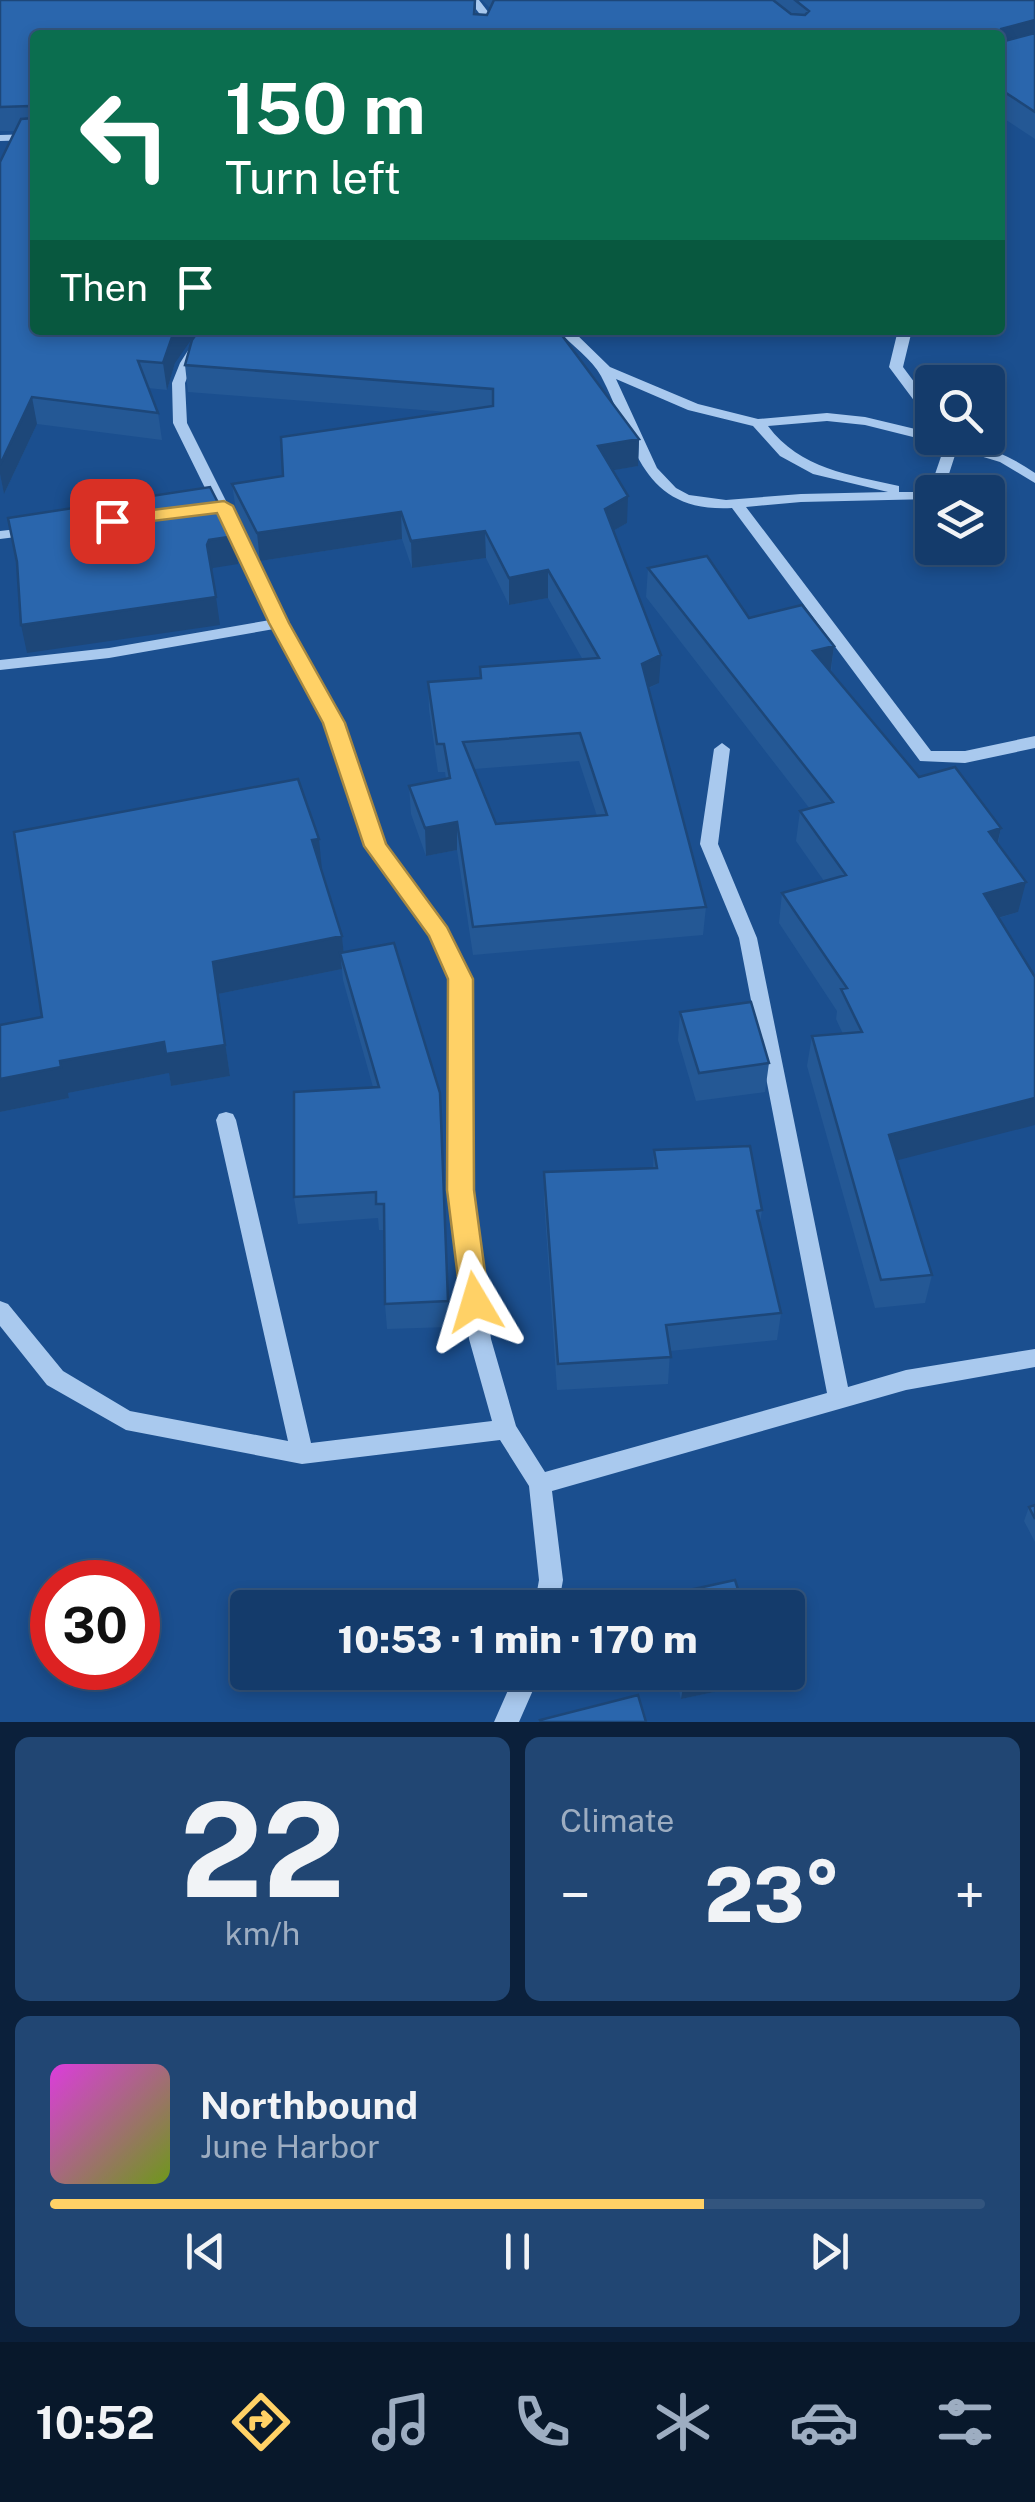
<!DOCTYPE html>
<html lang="en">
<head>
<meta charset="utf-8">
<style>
	body { margin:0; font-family:"Public Sans",sans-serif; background:#214673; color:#f1f3f6; height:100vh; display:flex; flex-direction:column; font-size:38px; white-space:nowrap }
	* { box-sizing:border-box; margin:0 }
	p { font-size:32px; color:#9dadc1 }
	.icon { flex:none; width:55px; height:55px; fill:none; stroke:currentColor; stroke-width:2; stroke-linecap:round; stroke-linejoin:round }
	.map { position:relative; height:1722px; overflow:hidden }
	.panel { display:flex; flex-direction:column; gap:15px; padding:15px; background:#0b203b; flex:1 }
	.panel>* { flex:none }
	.top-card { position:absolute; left:30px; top:30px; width:975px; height:305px; border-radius:10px; box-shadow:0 5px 15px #0003,0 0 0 2px #33557e; background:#0b6e4f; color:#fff; overflow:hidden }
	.buttons { position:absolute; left:915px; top:365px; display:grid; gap:20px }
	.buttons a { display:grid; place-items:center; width:90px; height:90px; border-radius:10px; background:#143b6b; box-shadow:0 5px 15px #0003,0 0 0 2px #33557e; font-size:50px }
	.speed { position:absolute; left:30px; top:1560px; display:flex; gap:20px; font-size:50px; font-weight:700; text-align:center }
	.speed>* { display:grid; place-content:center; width:130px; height:130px; border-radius:50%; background:#143b6b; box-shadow:0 5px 15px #0003,0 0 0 2px #33557e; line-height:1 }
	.speed .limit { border:15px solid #d22; background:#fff; color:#111 }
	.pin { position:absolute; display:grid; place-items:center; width:85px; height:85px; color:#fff; margin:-42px; border-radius:20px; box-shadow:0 5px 15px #0006 }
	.me { position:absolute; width:110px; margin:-55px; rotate:353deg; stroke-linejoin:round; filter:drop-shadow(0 0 8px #0008) }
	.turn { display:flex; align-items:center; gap:35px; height:210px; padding:0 30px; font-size:45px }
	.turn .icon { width:130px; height:130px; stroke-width:2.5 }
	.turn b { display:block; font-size:70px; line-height:85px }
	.then { display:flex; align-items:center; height:95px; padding:0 30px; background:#0003; gap:20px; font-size:38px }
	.big { font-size:75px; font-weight:800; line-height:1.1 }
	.panel .widget { flex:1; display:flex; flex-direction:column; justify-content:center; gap:15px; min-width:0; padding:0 35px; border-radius:15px; background:#214673 }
	.panel .dial { align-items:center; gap:0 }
	.dial b { font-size:130px; line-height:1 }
	.song { display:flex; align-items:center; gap:30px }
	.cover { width:120px; height:120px; border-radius:15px; background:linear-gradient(135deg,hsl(300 70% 55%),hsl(80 70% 35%)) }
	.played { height:10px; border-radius:5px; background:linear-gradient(90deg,#ffd166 70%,#33557e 70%) }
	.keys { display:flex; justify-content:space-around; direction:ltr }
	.heat { display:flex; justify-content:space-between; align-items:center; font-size:55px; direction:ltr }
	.panel .tiles { flex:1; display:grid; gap:15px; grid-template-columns:1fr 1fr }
	.widget:last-child { grid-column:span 2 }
	.trip { position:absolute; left:230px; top:1590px; width:575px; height:100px; border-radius:10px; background:#143b6b; box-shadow:0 5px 15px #0003,0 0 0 2px #33557e; font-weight:800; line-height:100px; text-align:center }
	.tabs { display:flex; height:160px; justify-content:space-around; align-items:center; background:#08182b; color:#9dadc1 }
	.tabs .icon { width:70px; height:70px }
	.tabs .selected { color:#ffd166 }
	.tabs b { font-size:45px; color:#f1f3f6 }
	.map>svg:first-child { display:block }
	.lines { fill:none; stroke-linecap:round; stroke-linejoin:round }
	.minor { fill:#a9c9ee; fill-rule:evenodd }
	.wall { fill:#245895; fill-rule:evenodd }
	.shaded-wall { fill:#1d4779 }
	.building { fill:#2a66ad; stroke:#1d4779; stroke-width:2.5; fill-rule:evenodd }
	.route { fill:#ffd166; stroke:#a68842; stroke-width:2.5 }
</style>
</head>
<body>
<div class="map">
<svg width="1035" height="1722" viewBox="0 0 1035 1722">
	<rect width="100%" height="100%" fill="#1b4f8f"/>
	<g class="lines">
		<path class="minor" d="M469,0H479L492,17L487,35H477L482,17Z
			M35,134V140L0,141V135Z
			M201,330H215L193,363L185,383L187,423L287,623L342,723L383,844L445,928L469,979L471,1190L491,1339L516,1426L545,1472L827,1393L739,938L700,844L714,749L722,743L730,749L718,844L757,938L848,1387L906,1370L1035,1349V1367L906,1390L552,1491L563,1580L558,1608H534L539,1580L529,1486L500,1440L302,1464L126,1430L47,1385L0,1326V1301L8,1304L63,1371L130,1411L288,1441L216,1120L219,1114L226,1112L233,1114L236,1120L311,1443L492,1421L469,1339L451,1190V979L431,936L366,846L326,723L274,629L109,658L0,670V660L109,648L270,620L173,423L172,383L180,363Z
			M558,330H572L610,367L698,404L758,419L827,413L865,417L932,433V438C968,438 1005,452 1035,473V483L1000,462L957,449L948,477L938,492H932V499L801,502L746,507L931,751H965L1035,736V748L965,763L920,761L732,508C639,513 635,441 601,376C592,359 571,345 558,330ZM616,379L688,410L753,426L780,456L813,474L888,492L801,494L726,500L689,495L676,488L657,468ZM827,421L865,425L945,445L934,477L924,492H899V486C850,475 800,469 768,426Z
			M898,330H912L903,367L932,406V419L927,418L889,367Z
			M35,527L42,531L40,534L0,539V531Z
			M516,1672H541L519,1722H494Z"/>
	</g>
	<path class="wall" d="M0,0H476V14L487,15L490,8L482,0H1035V139L1000,116V35H35L175,363L167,390L148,388L158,413L162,440L37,424L4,494L0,474V162L16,131H0Z
		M558,330L639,439L638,466L613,470L627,523L613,531L659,683L649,688L706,907L703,935L473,955L457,850L426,856L411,814L409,786L446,779L445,772H438L429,710L428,682L480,678V667L583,660L548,598L509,605L486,558L412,568L402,539L260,561L236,511L232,484L283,476L448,412L188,392L185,365ZM579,761L597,816L496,824L474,769Z
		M648,568L749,618L834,646L831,672L919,777L1001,828L998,844L1018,912L999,918L897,1160L932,1275L925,1303L875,1308L807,1066L812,1036L843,1034L836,1019L837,1011L779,923L782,893L824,881L796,841L800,811L810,809L646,597Z
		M321,871L342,936L343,953L440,1093L449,1327L387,1329L385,1304L384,1230H379L378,1218L298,1224L294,1197L373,1087L343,980L342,969L218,994L230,1076L171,1086L169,1073L68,1093L69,1098L0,1112V1025L42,1017Z
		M680,1012L769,1063L765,1092L696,1101L678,1040Z
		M654,1150L762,1210L760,1224L781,1313L777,1340L670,1351L668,1384L557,1390L544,1200V1172L653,1168Z
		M1035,1505V1542L1024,1521L1029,1507Z
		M674,1672H758L757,1683L681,1699Z"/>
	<path class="shaded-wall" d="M1035,20V37L1000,52L1001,29Z
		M177,330H198L175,363L167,390L163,363L172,337Z
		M32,397L37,424L4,494L0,474V465Z
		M639,439L638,466L597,473L598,446Z
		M628,496L627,523L604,536L605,509Z
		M401,512L402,539L260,561L257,533Z
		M485,531L486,558L412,568L411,541Z
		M235,536L238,564L213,568L210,573L207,545L209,540Z
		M548,570V598L509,605V578Z
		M216,597L220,625L27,653L21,625Z
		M834,646L830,675L813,651Z
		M661,655L659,683L641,691L642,664Z
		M457,822V850L426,856L425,828Z
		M1001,828L994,858L989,832Z
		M319,839L322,870L312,840Z
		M1026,882L1018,912L977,924L984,894Z
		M342,936L345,968L340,953L342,969L218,994L230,1076L171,1086L169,1073L68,1093L69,1098L0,1112V1079L60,1061L213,962Z
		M1035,1098V1125L883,1164L889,1135Z
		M696,1672H758L757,1683L681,1699L685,1675Z"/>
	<path class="building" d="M0,0H475L474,14L487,15L494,0H773L791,14L805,15L809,11L795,0H1035V20L1001,29L1000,37L1005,41L1035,33V112L1000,89V35H35V330H177L172,337L163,363L138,361L158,413L32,397L0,465V162L21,119L34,118L35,110L31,106L0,107Z
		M199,330H558L639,439L598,446L628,496L605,509L661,655L642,664L706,907L473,927L457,822L425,828L409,786L450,778L444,744H437L428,682L481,678L480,667L599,658L548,570L509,578L485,531L411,541L401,512L257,533L232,484L283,476L281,437L493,406V389L185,365L192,340ZM580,733L607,815L496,824L463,742Z
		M210,487L235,536L209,540L207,545L216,597L21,625L17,562L8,518Z
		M707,556L749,618L802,605L834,646L813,651L919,777L955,767L1001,828L989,832L1026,882L984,894L1035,977V1098L889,1135L932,1275L881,1280L812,1036L862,1032L841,989L847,988L782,893L846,875L800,811L833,802L648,568Z
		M298,779L319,839L312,840L342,936L213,962L225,1045L166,1054L164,1042L60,1061L61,1067L0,1079V1025L42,1017L14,832Z
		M394,943L440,1093L448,1301L385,1304L384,1204H376V1192L294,1197V1092L379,1087L340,953Z
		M751,1002L769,1063L699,1073L680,1012Z
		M750,1146L762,1210L757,1211L781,1313L666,1325L671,1357L558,1364L544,1172L657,1168L654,1150Z
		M1035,1505V1519L1029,1507Z
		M735,1580L744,1608H665L662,1596Z
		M638,1695L646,1722H541L540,1720Z"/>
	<path class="route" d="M224,501L233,506L289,623L345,723L386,844L447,927L473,979L474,1190L489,1302L485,1310L475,1313L466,1310L461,1302L447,1190L448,979L429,936L364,846L323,723L269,623L217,513L112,526L102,521L112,515Z"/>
</svg>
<div class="buttons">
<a><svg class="icon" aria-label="search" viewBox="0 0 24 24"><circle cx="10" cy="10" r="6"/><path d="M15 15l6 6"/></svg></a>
<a><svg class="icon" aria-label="layers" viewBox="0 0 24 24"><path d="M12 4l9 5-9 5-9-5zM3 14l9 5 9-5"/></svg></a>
</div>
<div class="speed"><div class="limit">30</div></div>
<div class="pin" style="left:112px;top:521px;background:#d93025"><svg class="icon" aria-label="arrive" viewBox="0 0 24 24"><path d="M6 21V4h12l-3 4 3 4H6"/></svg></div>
<svg class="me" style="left:475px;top:1302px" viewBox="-20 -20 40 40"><path d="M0-17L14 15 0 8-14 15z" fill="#ffd166" stroke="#fff" stroke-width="4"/></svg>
<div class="trip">10:53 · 1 min · 170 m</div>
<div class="top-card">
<div class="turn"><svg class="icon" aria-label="left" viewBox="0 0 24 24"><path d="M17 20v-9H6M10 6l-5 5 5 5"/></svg><div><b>150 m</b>Turn left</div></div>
<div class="then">Then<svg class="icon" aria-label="arrive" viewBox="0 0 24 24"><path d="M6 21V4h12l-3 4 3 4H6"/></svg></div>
</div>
</div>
<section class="panel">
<div class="tiles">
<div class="widget dial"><b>22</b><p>km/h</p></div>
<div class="widget"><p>Climate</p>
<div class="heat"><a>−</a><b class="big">23°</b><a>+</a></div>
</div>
<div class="widget">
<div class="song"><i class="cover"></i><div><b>Northbound</b><p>June Harbor</p></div></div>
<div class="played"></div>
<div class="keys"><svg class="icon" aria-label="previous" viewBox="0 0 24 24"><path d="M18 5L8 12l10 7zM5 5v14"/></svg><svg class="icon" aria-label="pause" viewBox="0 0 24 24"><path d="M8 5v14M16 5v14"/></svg><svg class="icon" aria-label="next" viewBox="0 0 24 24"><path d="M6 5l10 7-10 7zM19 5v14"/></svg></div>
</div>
</div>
</section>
<nav class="tabs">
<b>10:52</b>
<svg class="icon selected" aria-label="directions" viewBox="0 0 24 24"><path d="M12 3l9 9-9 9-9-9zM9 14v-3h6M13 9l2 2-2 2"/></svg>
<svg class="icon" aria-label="music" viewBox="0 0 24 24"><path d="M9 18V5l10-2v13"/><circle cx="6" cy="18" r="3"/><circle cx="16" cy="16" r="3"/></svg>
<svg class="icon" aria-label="phone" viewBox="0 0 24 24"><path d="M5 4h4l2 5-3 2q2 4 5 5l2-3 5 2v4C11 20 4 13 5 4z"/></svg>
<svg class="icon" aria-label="climate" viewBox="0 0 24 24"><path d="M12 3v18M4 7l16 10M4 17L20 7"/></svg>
<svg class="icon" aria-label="car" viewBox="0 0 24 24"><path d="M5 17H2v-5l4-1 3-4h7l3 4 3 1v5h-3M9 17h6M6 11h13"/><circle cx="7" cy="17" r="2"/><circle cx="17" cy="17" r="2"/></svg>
<svg class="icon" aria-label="filters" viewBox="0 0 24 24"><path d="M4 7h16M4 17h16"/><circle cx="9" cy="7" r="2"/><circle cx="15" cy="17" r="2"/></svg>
</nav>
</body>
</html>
